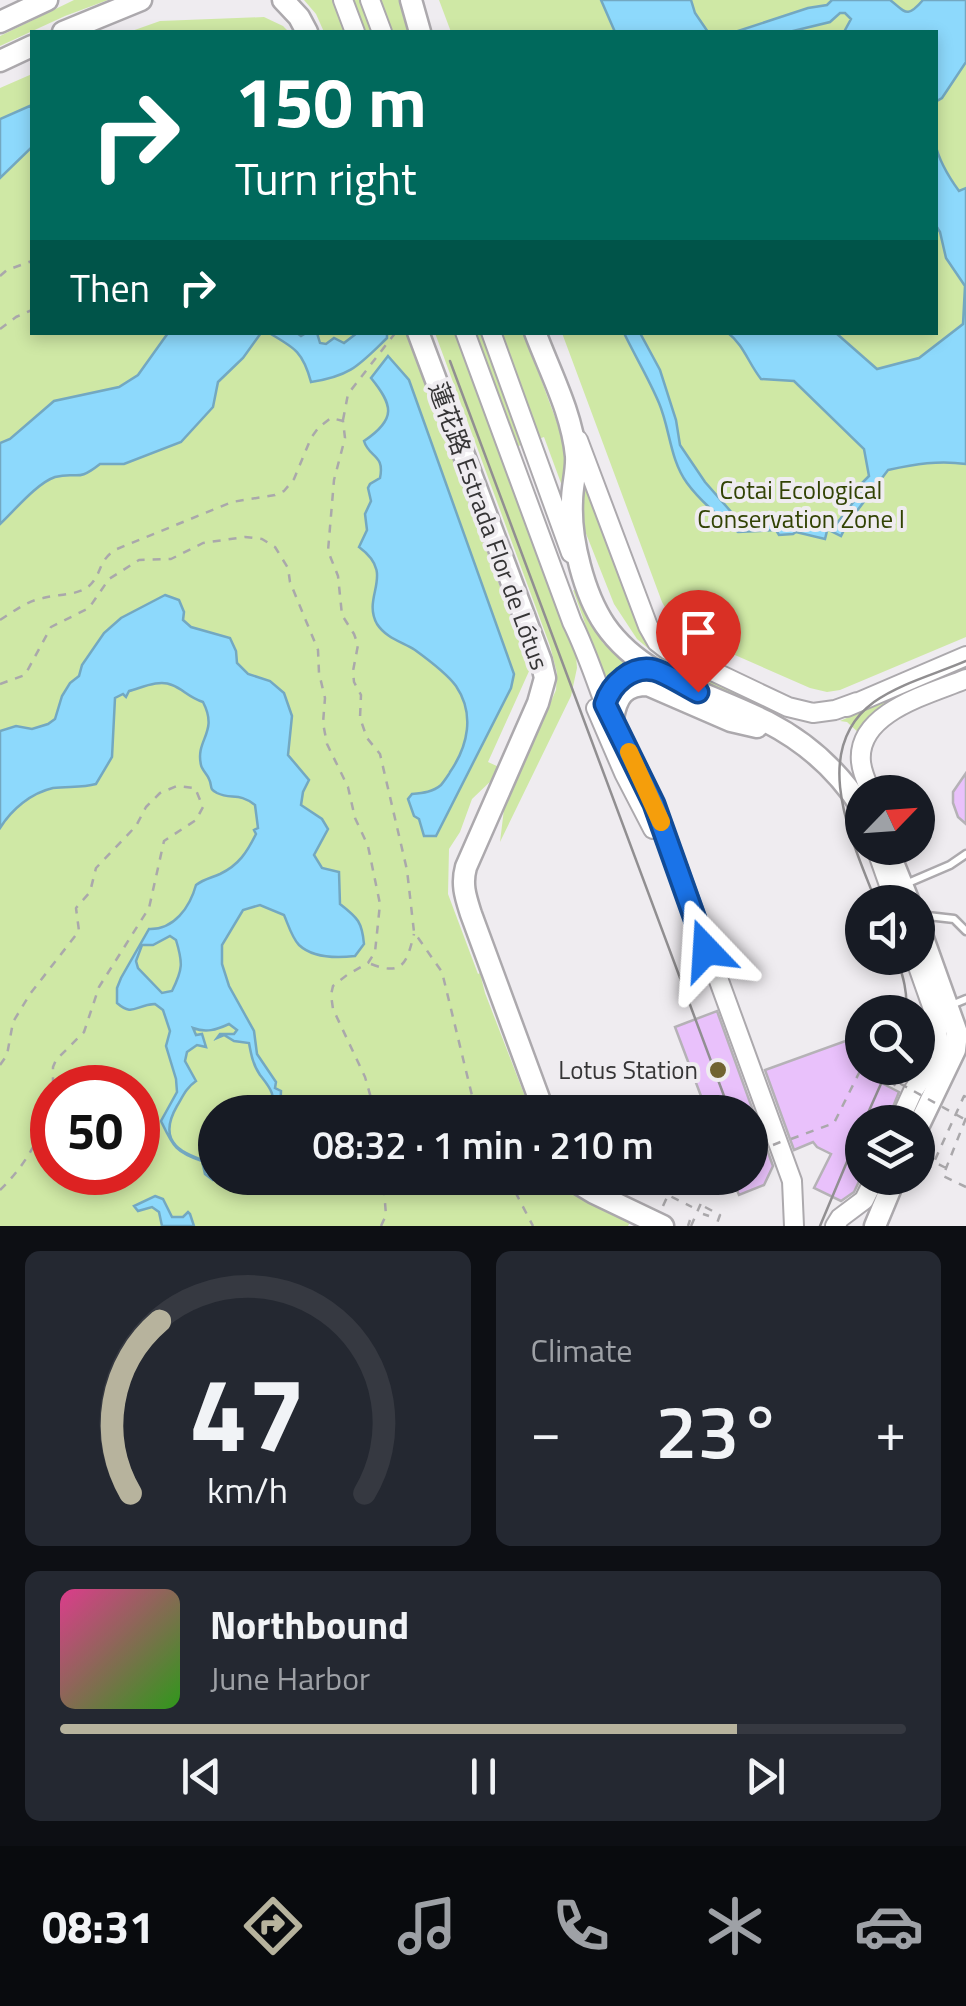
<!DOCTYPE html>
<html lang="en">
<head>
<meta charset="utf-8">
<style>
	body { margin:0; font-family:"Titillium Web","Noto Sans SC",sans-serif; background:#242831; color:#f1f3f6; height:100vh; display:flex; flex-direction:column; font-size:38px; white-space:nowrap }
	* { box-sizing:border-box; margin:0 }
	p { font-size:32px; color:#9ea1a6 }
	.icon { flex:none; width:55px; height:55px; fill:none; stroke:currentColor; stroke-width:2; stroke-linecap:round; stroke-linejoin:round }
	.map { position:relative; height:1226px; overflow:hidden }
	.drawer { display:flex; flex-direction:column; gap:25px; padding:25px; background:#0d0f14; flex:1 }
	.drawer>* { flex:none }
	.top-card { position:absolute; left:30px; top:30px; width:908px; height:305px; border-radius:0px; box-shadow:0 5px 15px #0003; background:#00695c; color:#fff; overflow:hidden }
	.needle { width:65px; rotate:65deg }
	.fabs { position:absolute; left:845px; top:775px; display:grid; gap:20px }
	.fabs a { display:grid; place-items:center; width:90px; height:90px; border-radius:50%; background:#171b24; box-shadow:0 5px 15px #0003; font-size:50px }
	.speed { position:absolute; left:30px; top:1065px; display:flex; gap:20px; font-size:50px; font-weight:700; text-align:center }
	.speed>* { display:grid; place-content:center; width:130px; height:130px; border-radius:50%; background:#171b24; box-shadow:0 5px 15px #0003; line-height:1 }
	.speed .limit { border:15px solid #d22; background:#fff; color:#111 }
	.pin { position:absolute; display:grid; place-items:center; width:85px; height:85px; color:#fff; margin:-102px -42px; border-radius:50% 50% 50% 0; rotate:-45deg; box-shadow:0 0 10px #0007 }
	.pin .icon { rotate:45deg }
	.me { position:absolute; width:110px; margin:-55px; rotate:340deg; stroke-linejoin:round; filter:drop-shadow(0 0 8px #0008) }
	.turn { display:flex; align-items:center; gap:35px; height:210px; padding:0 40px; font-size:45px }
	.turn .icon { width:130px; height:130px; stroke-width:2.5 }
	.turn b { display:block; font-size:70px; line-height:85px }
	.then { display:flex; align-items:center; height:95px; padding:0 40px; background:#0003; gap:20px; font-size:38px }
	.big { font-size:75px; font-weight:600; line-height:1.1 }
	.drawer .tile { flex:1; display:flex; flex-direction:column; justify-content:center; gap:15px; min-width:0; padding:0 35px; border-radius:15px; background:#242831 }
	.drawer .dial { align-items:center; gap:0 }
	.dial svg { height:260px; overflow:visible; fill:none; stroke:#363941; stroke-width:7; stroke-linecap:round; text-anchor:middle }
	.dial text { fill:#f1f3f6; stroke:none }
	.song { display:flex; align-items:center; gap:30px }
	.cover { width:120px; height:120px; border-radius:15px; background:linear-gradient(135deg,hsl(330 70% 55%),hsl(110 70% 35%)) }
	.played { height:10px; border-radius:5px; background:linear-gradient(90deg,#b7b39d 80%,#363941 80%) }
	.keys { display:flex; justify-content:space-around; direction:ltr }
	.heat { display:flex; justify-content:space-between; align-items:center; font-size:55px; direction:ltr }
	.drawer .tiles { flex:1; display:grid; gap:25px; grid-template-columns:1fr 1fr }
	.tile:last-child { grid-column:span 2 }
	.trip { position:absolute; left:198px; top:1095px; width:570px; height:100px; border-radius:50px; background:#171b24; box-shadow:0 5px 15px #0003; font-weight:600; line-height:100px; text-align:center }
	.tab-bar { display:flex; height:160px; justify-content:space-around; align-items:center; background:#090b0e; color:#9ea1a6 }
	.tab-bar .icon { width:70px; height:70px }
	.tab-bar .current { color:#b7b39d }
	.tab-bar b { font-size:45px; color:#f1f3f6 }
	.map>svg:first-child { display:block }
	.green { fill:#cfe8a5; fill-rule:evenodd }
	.water { fill:#8dd9fc; stroke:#73a8c1; stroke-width:2.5; fill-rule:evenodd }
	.building { fill:#e9c1fb; stroke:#b5b2b6; stroke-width:2.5 }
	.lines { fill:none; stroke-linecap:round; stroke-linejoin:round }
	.lane-casing { stroke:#aca9ad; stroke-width:11 }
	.secondary-casing { stroke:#aca9ad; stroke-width:22 }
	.primary-casing { stroke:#aca9ad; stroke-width:25 }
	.path { stroke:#aaa8ab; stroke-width:2.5; stroke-dasharray:8 8; stroke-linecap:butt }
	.lane { stroke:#fff; stroke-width:6 }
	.secondary { stroke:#fff; stroke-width:18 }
	.primary { stroke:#fff; stroke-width:20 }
	.tram { stroke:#918f91; stroke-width:2.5 }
	.path-bridge { stroke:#aaa8ab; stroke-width:2.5; stroke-dasharray:8 8; stroke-linecap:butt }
	.route-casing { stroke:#114b97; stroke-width:25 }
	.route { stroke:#1a73e8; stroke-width:18 }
	.slow { stroke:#f59e0b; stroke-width:18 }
	.poi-dot { fill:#716431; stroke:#efecf0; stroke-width:4 }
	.labels { text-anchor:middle; stroke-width:8; stroke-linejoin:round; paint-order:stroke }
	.park-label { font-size:25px; fill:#324304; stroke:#efecf0 }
	.street-label { font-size:25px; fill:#363536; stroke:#efecf0 }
	.poi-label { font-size:25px; fill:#363536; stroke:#efecf0; text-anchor:end }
</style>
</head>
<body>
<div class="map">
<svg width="966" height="1226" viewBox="0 0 966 1226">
	<rect width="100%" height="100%" fill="#efecf0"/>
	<path class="green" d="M74,0H108L65,16L0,46V36Z
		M304,0H399L408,32H324L316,14Z
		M439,0H966V637L840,690L827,692L810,688L687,634L672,620L662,602L562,333L935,332V32H451Z
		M264,17L283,26L289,32H129L160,21Z
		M32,74V332L407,333L530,669L488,762L499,767L494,778L472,799L460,832L449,849L448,894L478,974L480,973L485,993L531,1112H215V1178H562L631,1220L628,1226H0V88ZM52,1088H138V1172H52Z
		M435,333H524L567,450L586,480L651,647L660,656L786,714L768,710L668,665L637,639L614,604L585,531L565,494L544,437L502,452L576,655L577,668L571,696L500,842L504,809L556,690L557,673L550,646Z
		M573,590L577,591L603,643L630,668L620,672L609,681L604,676Z
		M966,664V672L860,734L847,722L840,721Z"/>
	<path class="water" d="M601,0H691L695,13L708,32H615Z
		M832,0H890C905,11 906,20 923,0H966V62L942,98L935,102V32H844L851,19L845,13H840L830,22L789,32H735L808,8L827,5Z
		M32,105V147L0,178V119Z
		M935,143C939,161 948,176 959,191L966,188V464C939,460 915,464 888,470L847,524L841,536L831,531L861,492V484L869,476L864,449L794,381L761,379C749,364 743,344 728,333H836L877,369L919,358L963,324L965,286L946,258L940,232L935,224Z
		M168,333H261L243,358L218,382L213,407L181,442L124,464H100C76,483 79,471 55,477C37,483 14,511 0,524V443L10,439L54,401L119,387L138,375Z
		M269,333H297L301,336L306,333H317L320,343L326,344L334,338L344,343L357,333H387V338C359,365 351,376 311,382C303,352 295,348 269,333Z
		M624,333H640L660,370L676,420L680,445L705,482L733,514L747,522L777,521L827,531L825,539L796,532L793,534L779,535L776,530L738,532C720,517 701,502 687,483C670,460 670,429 659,403C649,379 635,356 624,333Z
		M388,356L409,380L514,674L511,688L436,836H424L419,819L414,816L408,799L412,794C423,793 433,792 441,785C442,784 450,773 450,772C468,746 475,714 456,686C448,675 426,658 415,650C402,642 386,638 377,624C361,595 397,575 359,547L367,530L365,514L371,501L368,488L370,484L380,478C385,454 369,458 364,441C397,419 393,405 371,378Z
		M165,595L179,600L184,612L183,620L191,627L230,638L236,651L237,663L248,674L270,681L284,693L292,716L288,755L309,780L303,792L301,805L322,819L328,829L314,855L322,868L339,872L340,904C358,918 362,922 364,944L355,956C338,958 313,958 299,945C292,938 288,924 284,915L260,905L243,910L222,945V964L229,986L254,1031L257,1054L276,1082L275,1088L281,1091L280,1112H272C276,1094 270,1088 260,1075C253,1065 251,1054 249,1043L234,1041L224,1035L217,1038L220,1034H234L237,1030L229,1024C216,1030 206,1033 193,1028L196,1035L202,1034L206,1047L197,1045L187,1052L185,1061L196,1081C186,1088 183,1096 177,1106C155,1144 184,1155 215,1164V1178H217L213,1180L205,1174L202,1161C175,1152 173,1146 161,1121L177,1092L176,1079L166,1046L170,1031L163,1010L155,1004C135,1005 133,1017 117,1003V988L121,978L149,929C174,930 190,907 196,885C204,879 211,878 220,874C239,865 247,852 256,834L254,830L258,828L255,805C239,792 231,800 217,793C208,788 213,787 209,779C207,774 202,770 201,765C195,739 219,733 203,702C188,697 183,689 172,685C159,679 141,688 129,691L126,697L123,694L115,698L112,757L96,784C82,788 68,786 53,788C31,793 12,809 0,828V731L16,726L32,729L48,724L55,719L62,696L70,683L79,676L82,665L104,633L121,618ZM170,936L176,940C183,963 183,969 172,991L162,993L138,968L136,961L142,945H153Z
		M155,1196L163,1199L172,1217H183L188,1212L190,1214L194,1226H162L159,1212L152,1207L138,1211L134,1206Z"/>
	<path class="building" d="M966,773V824L958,817L953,803V792Z
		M717,1011L773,1166L764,1185L739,1195L732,1178H750V1112H707L675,1027Z
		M862,1035V1068H869L866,1075L899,1092L887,1122H862V1175L854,1192L841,1201L814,1188L831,1154L817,1147L813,1142L794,1150L765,1070Z"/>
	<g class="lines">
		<g class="lane-casing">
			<path id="lane" d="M908,883L950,865L966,854
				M919,915L954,919L966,931
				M949,1006L966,999"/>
		</g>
		<g class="secondary-casing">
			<path id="secondary" d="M343,0L355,32
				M370,0L382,32
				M465,332L572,622C585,648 594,675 604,702C622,745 647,786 664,830L792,1181L794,1226
				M491,332L571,553
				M578,440L648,626L657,642L666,649L788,707L813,713L835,710L857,702
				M847,707L966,656
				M596,708L624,773L653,829
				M871,792C867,783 862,773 861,762C856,712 930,694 966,679
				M876,848L895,902
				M899,1122L913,1091L938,1055V1037L933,1009L915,958
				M835,1226L840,1218L864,1200L875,1178"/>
		</g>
		<g class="primary-casing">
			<path id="primary" d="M283,0L299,17L307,32
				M411,0L420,32
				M0,22L47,0
				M63,32L141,0
				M0,61L32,46
				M418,332L541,661L545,678L538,703L466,867C461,885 466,898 471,914L544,1112
				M535,332C550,372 572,413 576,456C577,471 572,486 572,501C570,539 584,594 605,625C643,680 711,693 767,722C806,742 839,772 862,808
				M613,718C617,696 624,685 648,685L731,721L757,727
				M883,848L894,865L909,902
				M918,924L957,1033L955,1050L918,1127
				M569,1178L594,1193L663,1226
				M875,1226L895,1178"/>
		</g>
		<path class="path" d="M0,276L7,270L32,261
			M0,329L16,317L32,310
			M343,420L348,394L396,332
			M0,620C14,611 27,601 43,598C57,594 77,596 89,586C102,575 98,559 117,549L232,502L275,495L284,491L294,479L311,438L319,427L331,418L343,421L345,438L334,480L328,551L338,576L342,615L354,634L358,645L353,671L354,682L361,695L360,718L367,738L380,754L407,870L414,932L442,972L476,1112
			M0,684L25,675L51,627L89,608L109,579L139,560L171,559L203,543L245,537L262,539L275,547L288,568L290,582L318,650L319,673L325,698L323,723L327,744L348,787L355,818L368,846L380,904L375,952L368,963L347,975L333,986L331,995L333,1009L365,1077L371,1098L370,1112
			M371,964C404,977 407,961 414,934
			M0,1065L7,1055L13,1022L30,994L79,931L76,908L90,892L96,868L136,826L146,807L160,793L177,786L195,788L203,807L196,820L164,841L149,908L99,987L84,1032L56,1060L53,1067V1088
			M889,1081L899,1088
			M884,1084L887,1075
			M887,1086L891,1077
			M966,1118L943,1176L966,1187
			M791,1139L834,1123L862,1067
			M946,1168L934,1162L964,1096L966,1097
			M508,1178L533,1226
			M0,1190C26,1165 43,1134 52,1100
			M663,1206L668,1195L692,1207
			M705,1207L720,1215L716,1226
			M703,1214L709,1216
			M381,1226L386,1215L383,1178
			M688,1226L690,1220
			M691,1226L702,1201"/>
		<use href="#lane" class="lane"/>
		<use href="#secondary" class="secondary"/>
		<use href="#primary" class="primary"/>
		<path class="tram" d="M450,361L730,1112
			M876,902C854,844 807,751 874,702C901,683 936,674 966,661
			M897,958C903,976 908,993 906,1012
			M864,1122L888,1068
			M750,1168L753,1176
			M820,1226L862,1126"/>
		<path class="path-bridge" d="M872,1068L966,1120
			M773,1145L783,1141"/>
	</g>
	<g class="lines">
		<g class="route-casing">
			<path id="route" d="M698,692C688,687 664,672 654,670C632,665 611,684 605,704L654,804L706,950"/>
		</g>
		<use href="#route" class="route"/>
		<path class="slow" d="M629,752L661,822"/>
	</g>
	<circle class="poi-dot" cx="718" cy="1070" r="10"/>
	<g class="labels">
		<g class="park-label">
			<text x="801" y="499">Cotai Ecological<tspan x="801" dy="29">Conservation Zone I</tspan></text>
		</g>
		<g class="street-label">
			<text transform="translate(489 526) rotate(70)" y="9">蓮花路 Estrada Flor de Lótus</text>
		</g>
		<g class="poi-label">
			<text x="698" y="1079">Lotus Station</text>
		</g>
	</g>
</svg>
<div class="fabs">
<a><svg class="needle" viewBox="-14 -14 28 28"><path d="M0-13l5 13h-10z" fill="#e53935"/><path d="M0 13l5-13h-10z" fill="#9ea1a6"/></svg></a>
<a><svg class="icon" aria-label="sound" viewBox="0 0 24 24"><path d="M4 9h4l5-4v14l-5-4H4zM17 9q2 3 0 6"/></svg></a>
<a><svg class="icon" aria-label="search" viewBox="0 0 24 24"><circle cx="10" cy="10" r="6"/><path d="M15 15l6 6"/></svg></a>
<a><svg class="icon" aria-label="layers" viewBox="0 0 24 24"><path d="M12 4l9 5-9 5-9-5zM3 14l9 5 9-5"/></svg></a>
</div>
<div class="speed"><div class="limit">50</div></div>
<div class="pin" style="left:698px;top:692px;background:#d93025"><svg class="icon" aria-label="arrive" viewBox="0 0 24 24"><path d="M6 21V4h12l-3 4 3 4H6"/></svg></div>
<svg class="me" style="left:706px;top:950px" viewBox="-20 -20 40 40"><path d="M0-17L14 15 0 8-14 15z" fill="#1a73e8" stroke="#fff" stroke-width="4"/></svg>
<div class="trip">08:32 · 1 min · 210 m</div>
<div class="top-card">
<div class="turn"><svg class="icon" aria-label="right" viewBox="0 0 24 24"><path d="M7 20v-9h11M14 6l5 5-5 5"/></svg><div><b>150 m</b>Turn right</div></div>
<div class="then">Then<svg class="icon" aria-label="right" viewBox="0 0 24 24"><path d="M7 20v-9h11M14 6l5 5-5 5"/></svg></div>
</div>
</div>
<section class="drawer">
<div class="tiles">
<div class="tile dial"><svg viewBox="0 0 100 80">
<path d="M14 69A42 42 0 1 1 86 69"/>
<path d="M14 69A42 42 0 0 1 23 16" stroke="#b7b39d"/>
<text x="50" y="56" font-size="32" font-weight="700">47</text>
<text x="50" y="72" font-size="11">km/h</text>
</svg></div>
<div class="tile"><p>Climate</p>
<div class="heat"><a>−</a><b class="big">23°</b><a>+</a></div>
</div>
<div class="tile">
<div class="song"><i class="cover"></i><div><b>Northbound</b><p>June Harbor</p></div></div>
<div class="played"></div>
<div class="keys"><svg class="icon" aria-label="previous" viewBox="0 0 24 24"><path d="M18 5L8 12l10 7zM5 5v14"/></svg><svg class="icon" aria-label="pause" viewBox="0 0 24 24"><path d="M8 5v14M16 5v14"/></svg><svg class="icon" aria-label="next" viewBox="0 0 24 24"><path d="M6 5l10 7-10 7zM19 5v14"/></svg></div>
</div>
</div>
</section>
<nav class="tab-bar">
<b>08:31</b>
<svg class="icon current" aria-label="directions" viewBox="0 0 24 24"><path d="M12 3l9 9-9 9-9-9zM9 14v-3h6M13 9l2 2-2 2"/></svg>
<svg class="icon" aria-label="music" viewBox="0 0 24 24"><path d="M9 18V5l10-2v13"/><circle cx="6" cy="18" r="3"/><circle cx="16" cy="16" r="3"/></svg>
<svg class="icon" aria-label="phone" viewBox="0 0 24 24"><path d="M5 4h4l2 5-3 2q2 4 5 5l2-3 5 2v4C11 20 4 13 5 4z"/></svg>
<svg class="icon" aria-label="climate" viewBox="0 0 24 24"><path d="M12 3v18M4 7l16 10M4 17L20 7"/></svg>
<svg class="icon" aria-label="car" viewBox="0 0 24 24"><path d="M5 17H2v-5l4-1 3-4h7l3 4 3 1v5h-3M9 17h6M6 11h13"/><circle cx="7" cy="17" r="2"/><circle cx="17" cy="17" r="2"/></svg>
</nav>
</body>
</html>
